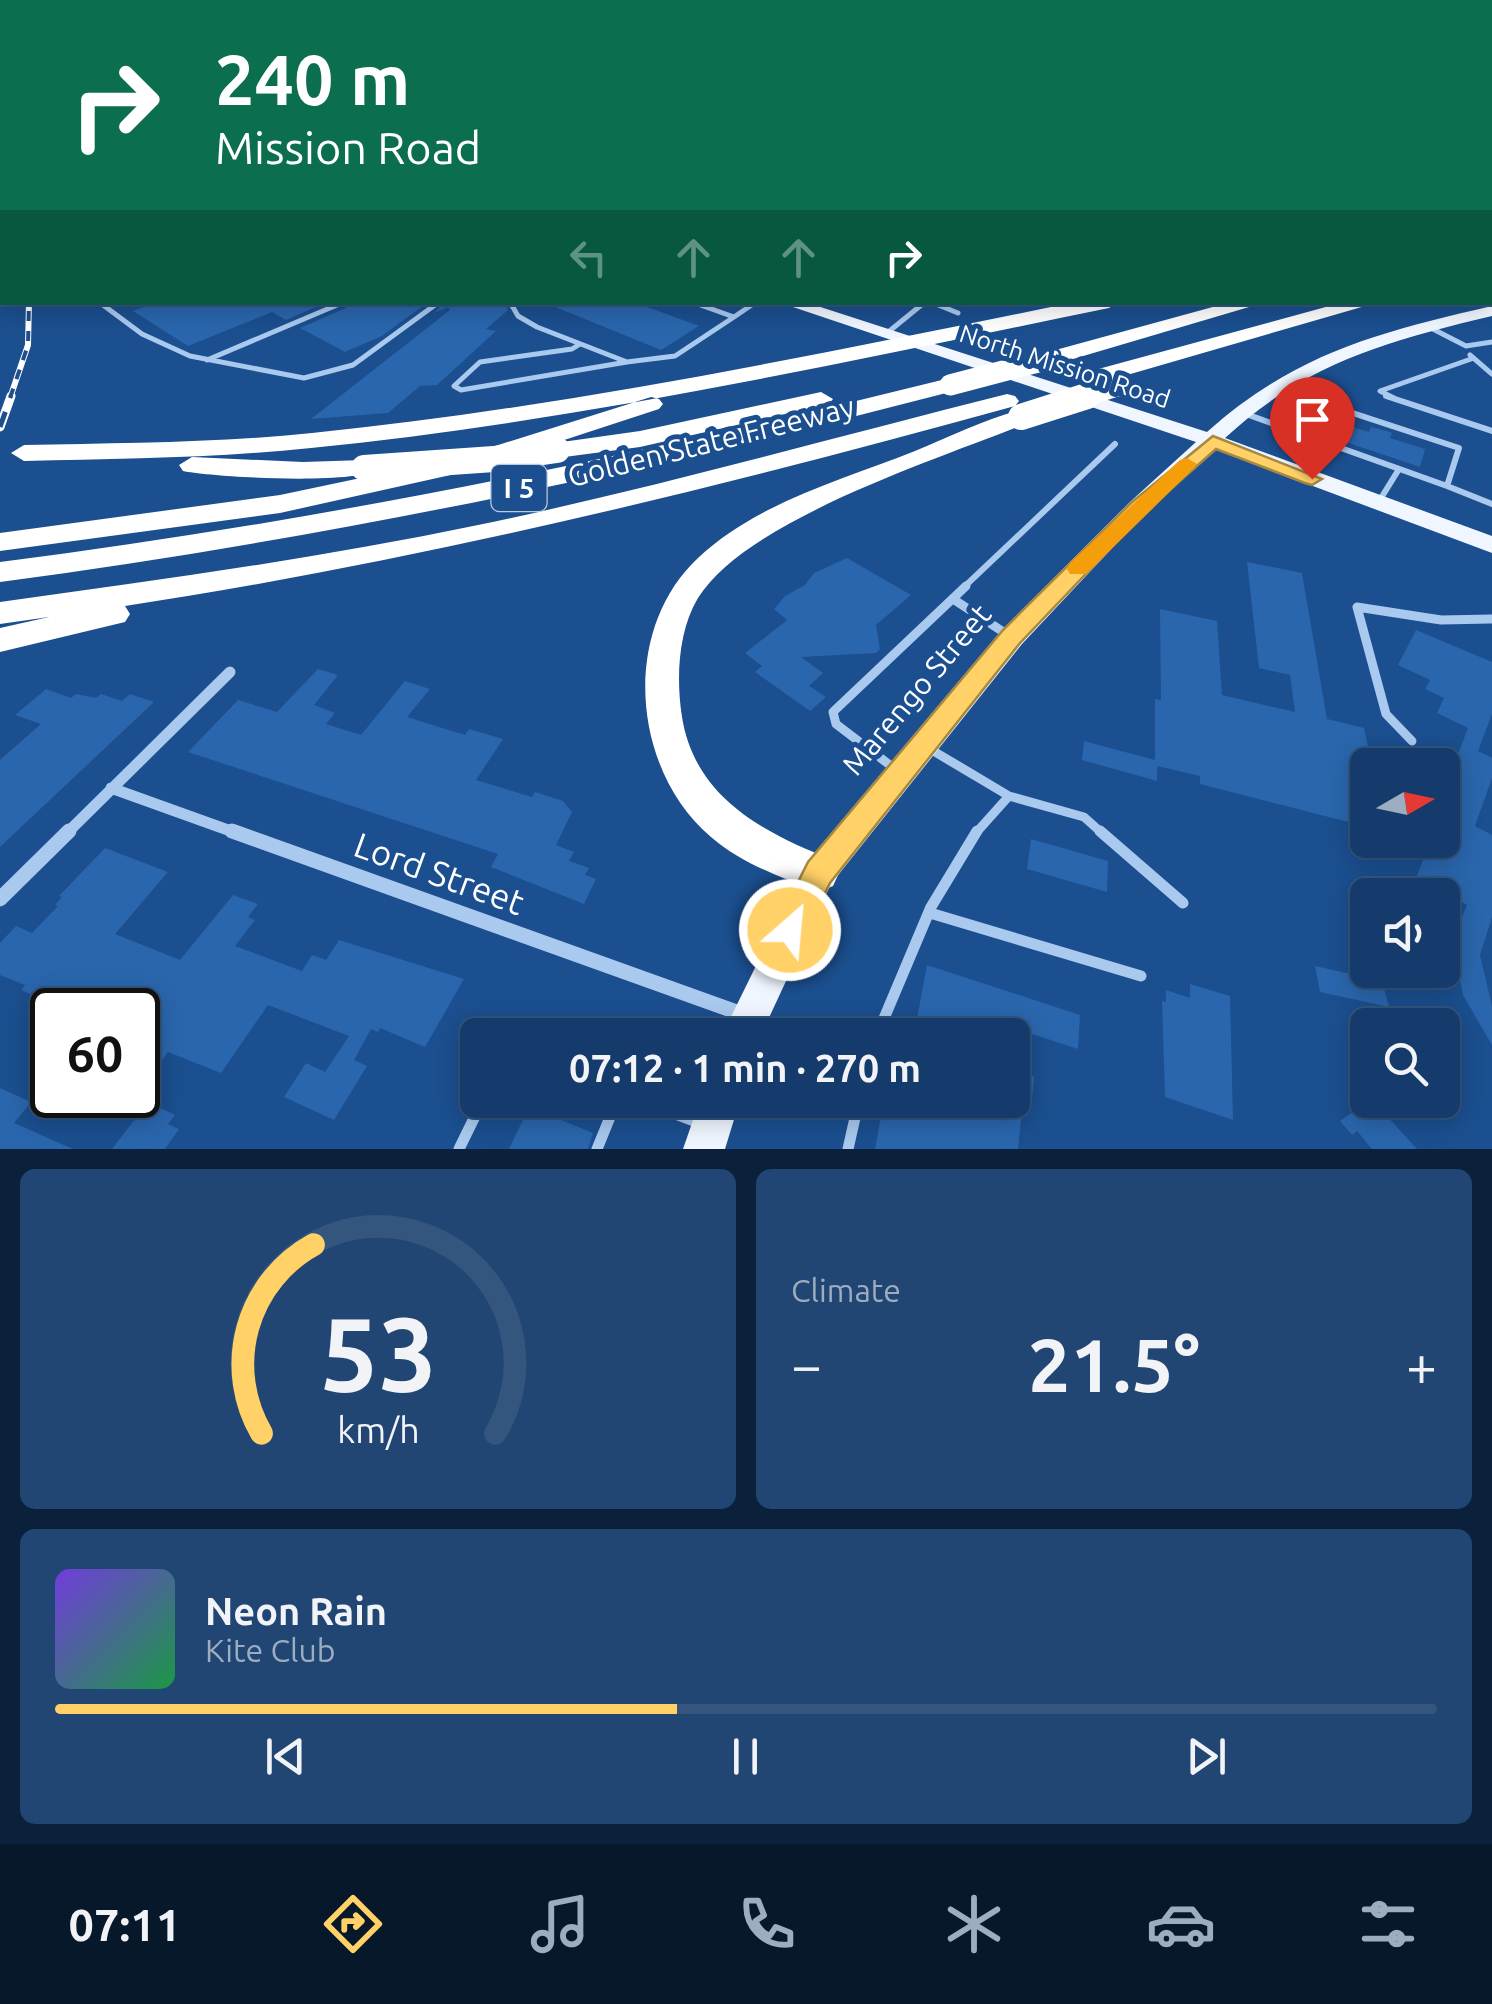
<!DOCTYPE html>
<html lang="en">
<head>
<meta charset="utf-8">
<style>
	body { margin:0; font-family:Ubuntu,sans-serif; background:#214673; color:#f1f3f6; height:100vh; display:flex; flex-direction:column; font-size:38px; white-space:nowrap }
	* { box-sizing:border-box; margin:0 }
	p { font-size:32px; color:#9dadc1 }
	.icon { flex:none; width:55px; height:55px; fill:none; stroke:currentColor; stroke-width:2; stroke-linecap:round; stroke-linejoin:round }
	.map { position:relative; height:1149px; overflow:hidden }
	.sheet { display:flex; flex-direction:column; gap:20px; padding:20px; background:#0b203b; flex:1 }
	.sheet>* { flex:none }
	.hud { position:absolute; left:0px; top:0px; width:1492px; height:305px; box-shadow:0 5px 25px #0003,0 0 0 2px #33557e; background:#0b6e4f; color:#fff; overflow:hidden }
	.needle { width:65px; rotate:81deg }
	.buttons { position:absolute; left:1350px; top:748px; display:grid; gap:20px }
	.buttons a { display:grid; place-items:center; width:110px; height:110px; border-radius:15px; background:#143b6b; box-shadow:0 5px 25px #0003,0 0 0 2px #33557e; font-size:50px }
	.speed { position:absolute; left:30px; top:988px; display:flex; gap:20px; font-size:50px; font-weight:700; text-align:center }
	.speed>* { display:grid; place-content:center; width:130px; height:130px; border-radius:50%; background:#143b6b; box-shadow:0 5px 25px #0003,0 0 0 2px #33557e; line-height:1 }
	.speed .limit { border:5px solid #111; border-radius:15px; background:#fff; color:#111 }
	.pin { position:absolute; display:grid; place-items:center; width:85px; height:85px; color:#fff; margin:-102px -42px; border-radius:50% 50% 50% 0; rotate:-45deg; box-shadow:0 0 10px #0007 }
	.pin .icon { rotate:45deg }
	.me { position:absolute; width:110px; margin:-55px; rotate:27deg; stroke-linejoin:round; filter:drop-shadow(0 0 8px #0008) }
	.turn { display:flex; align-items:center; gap:35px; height:210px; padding:0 50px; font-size:45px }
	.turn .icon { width:130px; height:130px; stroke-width:2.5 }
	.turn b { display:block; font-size:70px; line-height:85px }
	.lanes { display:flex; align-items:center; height:95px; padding:0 50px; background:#0003; justify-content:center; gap:50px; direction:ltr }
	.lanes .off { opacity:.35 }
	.big { font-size:75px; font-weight:700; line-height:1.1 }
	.sheet .widget { flex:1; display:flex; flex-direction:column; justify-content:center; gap:15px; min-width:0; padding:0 35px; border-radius:15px; background:#214673 }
	.sheet .dial { align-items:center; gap:0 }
	.dial svg { height:260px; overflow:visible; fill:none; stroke:#33557e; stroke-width:7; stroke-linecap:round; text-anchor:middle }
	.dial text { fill:#f1f3f6; stroke:none }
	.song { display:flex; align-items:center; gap:30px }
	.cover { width:120px; height:120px; border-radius:15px; background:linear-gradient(135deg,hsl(260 70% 55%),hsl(140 70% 35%)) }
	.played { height:10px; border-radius:5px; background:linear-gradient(90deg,#ffd166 45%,#33557e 45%) }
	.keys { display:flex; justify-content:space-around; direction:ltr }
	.heat { display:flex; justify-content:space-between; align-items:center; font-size:55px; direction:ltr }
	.sheet .tiles { flex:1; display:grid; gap:20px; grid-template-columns:1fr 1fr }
	.widget:last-child { grid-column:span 2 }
	.trip { position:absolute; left:460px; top:1018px; width:570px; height:100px; border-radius:15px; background:#143b6b; box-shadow:0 5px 25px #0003,0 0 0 2px #33557e; font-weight:700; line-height:100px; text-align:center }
	.dock { display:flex; height:160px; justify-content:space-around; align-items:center; background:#08182b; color:#9dadc1 }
	.dock .icon { width:70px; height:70px }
	.dock .active { color:#ffd166 }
	.dock b { font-size:45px; color:#f1f3f6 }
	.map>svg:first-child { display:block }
	.building { fill:#2a66ad }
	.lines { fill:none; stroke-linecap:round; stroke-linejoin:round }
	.service-far3 { stroke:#a9c9ee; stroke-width:5 }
	.service-far2 { stroke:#a9c9ee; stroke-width:6 }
	.service-far1 { stroke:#a9c9ee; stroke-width:9 }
	.service { stroke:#a9c9ee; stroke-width:11 }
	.minor-far1 { stroke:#a9c9ee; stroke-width:11 }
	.minor { stroke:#a9c9ee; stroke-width:15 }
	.primary { fill:#f0f6ff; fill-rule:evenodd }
	.motorway { fill:#fff; fill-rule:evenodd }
	.rail-far1-casing { stroke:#fff; stroke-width:6 }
	.rail-casing { stroke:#fff; stroke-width:9 }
	.rail-far1 { stroke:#1b4f8f; stroke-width:4; stroke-dasharray:10; stroke-linecap:butt }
	.rail { stroke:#1b4f8f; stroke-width:5; stroke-dasharray:16; stroke-linecap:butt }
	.motorway-bridge-far1 { stroke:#fff; stroke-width:21 }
	.motorway-bridge { stroke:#fff; stroke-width:26 }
	.route { fill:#ffd166; stroke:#a68842; stroke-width:2.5 }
	.slow { fill:#f59e0b }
	.labels { text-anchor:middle; stroke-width:10; stroke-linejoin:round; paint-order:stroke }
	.far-street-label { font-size:25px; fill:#fff; stroke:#1b4f8f }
	.shield { fill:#1b4f8f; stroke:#bbcadd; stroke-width:2.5 }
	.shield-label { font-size:28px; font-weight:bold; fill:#fff }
	.street-label { font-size:30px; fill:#fff; stroke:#1b4f8f }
	.near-street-label { font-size:35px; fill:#fff; stroke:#1b4f8f }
</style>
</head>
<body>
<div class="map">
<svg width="1492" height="1149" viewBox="0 0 1492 1149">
	<rect width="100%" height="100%" fill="#1b4f8f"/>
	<path class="building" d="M157,302H327L286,320L272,312L188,346L133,311Z
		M350,302H428L382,336L345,352L300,328L346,308Z
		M445,302H504L508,310L486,329L496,331L437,385L420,386L388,413L311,419L450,310L448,307L434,313Z
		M543,302H634L699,326L661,350Z
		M1334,421L1369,432L1371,427L1386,431L1392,433L1390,438L1425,449L1420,467L1328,436Z
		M847,558L911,595L876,625L880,649L876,653L801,657L823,673L809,686L826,697L810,711L755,672L762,666L745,653L787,620L774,609L785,596L805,585L814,573Z
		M1247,562L1302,573L1327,719L1364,728L1372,765H1368V827L1200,784V776L1157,766V781L1082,760L1084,741L1155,760V699L1161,700L1160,609L1217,621L1222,695L1295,712L1290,675L1259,668Z
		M1416,630L1492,662V714L1478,751L1492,758V778L1475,826L1492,835V917L1480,955L1492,1006V1045L1463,995L1452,942L1467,905L1417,876L1425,855L1421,853L1426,840H1442V811L1455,779L1450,776L1468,728L1437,713L1444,698L1425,689L1430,680L1398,665Z
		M318,669L338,675L314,705L335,713L326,724L361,735L405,681L430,689L407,717L465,735L469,729L503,739L476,780L532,797L535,792L563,801L572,812L556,845L574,852L569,861L589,868L585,875L596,879L584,904L491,867L498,854L188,752L238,700L277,712Z
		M46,689L71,698L76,694L96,698L101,694L122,701L130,694L154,702L0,847V760L41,724L15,715Z
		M1031,839L1108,861L1107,892L1027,869Z
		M105,848L168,872L115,934L180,960L233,895L258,904L248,917L255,920L235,946L302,971L312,955L326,960L339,940L464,979L425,1047L380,1028L378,1032L371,1029L354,1060L367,1066L334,1120L284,1097L306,1063L325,1072L349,1036L268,1005L221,1073L168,1052L138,1092V1047L156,1024L138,1016V1010H69L21,990L25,985L0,975V943L16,926L32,933L58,906L55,905L62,897L59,896Z
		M927,965L1080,1015L1078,1049L1029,1033L1024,1073L1034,1077L1032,1099L1012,1092V1035H914Z
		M1315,966L1382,981L1389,1007L1320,992Z
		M1190,984L1230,996L1233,1120L1165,1097L1162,1001L1166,1002V990L1190,998Z
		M0,1088L31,1102L14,1123L73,1149H0Z
		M884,1100H1023L1018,1149H875Z
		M1369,1100H1372L1417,1149H1372L1357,1131L1352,1135L1340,1121Z
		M148,1102L175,1115L168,1124L179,1129L165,1149H112Z
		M529,1107L593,1133L588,1149H509Z"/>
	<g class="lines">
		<path class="service-far3" d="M99,302L142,334L190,356L304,378L353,365L439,302
			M510,302L518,316L537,327L627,362L675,356L734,317
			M692,302L734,317L756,302
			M931,302L958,313
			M1427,326L1466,346L1492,342
			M887,333L925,302
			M580,344L572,349L480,362L454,386L461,390L627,362
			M1470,355L1492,374
			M207,360L344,302
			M1280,389L1308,398
			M1394,398L1380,391L1471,359"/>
		<path class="service-far2" d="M1386,396L1492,431
			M1246,414L1447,486L1459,448L1301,396
			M1447,486L1492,504
			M1378,503L1399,469
			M963,588L1115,444"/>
		<path class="service-far1" d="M953,599L1008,635
			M1412,741L1386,714L1357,607L1441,620L1491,619
			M930,749L1009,796L975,834
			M895,769L836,724L833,712L966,586
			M1009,796L1084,817L1103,834"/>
		<path class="service" d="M1100,831L1183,903
			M930,913L1141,976
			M877,1035L931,907L977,831
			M639,1100L702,1124
			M459,1149L483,1100
			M597,1149L617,1100
			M848,1149L859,1100"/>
		<path class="minor-far1" d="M111,788L239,834
			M66,834L230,672"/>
		<path class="minor" d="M232,831L745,1015
			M0,899L69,831"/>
		<path class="primary" d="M778,302H805L1207,432C1295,353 1380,332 1492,306V316C1387,341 1306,363 1225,438L1492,536V553L1214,449L1147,511L1022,644L831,884L761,1035H722L807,862L1002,630L1131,501L1196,442Z
			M700,1100H740L725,1149H683Z"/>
		<path class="motorway" d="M2,157V169L0,170V158Z
			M1490,263H1492V275H1490Z
			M1076,302H1119L1109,308C845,362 580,421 311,448C216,458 120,459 24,461L11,453L24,445C120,443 217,443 312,433C569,407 823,353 1076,302Z
			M1231,302H1266L1046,367H1030L1027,362L1030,357Z
			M1344,302H1379L1096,384H1080L1077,379L1080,374Z
			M950,378L962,385L958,390C642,472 324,539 0,582V562C322,521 636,456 950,378Z
			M821,392L833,399L829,404L640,447L557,458L548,455L544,450L548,445L504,459L491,451L495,446L651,397L659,399L663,404L659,409L555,443L640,431Z
			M1007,394L1015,396L1019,401L1015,406C721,487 427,560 125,606L130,614L125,622L0,652V628L49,617L0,624V602C160,580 320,558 478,525C656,488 831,438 1007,394Z
			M1021,410L1030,412L1033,417L1030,422C942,458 747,519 698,598C678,631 676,679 682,717C695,798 764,833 833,860L839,873L833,886L819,892C781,877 742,864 711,837C632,770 620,631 698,558C756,503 842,480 915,451C949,437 985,419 1021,410Z
			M192,457L303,462L364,460L377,468C362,486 210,477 183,471L179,465Z
			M446,460L459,468L455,474L280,513L0,551V533L280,495Z"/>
		<g class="rail-far1-casing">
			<path id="rail-far1" d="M10,398L28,345L29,302"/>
		</g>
		<g class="rail-casing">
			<path id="rail" d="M0,427L11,396"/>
		</g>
		<use href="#rail-far1" class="rail-far1"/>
		<use href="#rail" class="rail"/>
		<path class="motorway-bridge-far1" d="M950,385L1038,362
			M1079,398L1120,385"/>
		<path class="motorway-bridge" d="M1021,417L1087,396
			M364,468L494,459L557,450"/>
	</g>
	<linearGradient id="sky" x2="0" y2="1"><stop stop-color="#0f2b4f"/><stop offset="0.46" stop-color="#39639b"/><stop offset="1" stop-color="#39639b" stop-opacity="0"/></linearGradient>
	<rect width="1492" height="296" fill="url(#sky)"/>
	<path class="route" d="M1213,436L1322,479L1312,485L1305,483L1216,449L1146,511L1020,643L830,883L802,941L790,946L779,941L774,930L808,862L1003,630L1132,502Z"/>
	<path class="slow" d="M1187,458L1197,464L1194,468L1086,574H1070L1067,569L1070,563L1180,460Z"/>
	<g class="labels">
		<g class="far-street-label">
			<text transform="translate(1065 366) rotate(18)" y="9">North Mission Road</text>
		</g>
		<rect class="shield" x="491.5" y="465" width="55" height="46" rx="8"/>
		<g class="shield-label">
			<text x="519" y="498">I 5</text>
		</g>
		<g class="street-label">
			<text transform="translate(711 442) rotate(-14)" y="10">Golden State Freeway</text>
			<text transform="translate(917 690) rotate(-50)" y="10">Marengo Street</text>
		</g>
		<g class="near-street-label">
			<text transform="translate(439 874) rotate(20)" y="12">Lord Street</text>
		</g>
	</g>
</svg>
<div class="buttons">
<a><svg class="needle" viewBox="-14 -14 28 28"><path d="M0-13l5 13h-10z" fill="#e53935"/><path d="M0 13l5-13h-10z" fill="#9dadc1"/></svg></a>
<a><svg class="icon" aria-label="sound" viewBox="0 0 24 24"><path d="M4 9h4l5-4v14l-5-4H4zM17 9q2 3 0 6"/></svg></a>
<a><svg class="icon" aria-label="search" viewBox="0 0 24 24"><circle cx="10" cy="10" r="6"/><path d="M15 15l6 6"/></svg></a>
</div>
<div class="speed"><div class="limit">60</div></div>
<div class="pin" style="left:1312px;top:479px;background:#d93025"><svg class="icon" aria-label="arrive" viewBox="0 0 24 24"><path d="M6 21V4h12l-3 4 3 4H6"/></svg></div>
<svg class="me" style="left:790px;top:930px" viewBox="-20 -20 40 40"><circle r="17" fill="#ffd166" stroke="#fff" stroke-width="3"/><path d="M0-11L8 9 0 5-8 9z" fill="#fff"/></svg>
<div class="trip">07:12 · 1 min · 270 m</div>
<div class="hud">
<div class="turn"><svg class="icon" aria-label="right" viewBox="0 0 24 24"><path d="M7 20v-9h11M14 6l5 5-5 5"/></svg><div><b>240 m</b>Mission Road</div></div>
<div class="lanes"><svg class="icon off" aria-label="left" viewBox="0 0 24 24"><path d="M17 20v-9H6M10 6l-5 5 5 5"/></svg><svg class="icon off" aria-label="ahead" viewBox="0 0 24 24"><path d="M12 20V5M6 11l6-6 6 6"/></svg><svg class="icon off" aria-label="ahead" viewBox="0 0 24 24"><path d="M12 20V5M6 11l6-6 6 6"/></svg><svg class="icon" aria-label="right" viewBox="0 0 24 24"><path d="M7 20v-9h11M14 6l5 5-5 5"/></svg></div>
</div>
</div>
<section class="sheet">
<div class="tiles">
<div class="widget dial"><svg viewBox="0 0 100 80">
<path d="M14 69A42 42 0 1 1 86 69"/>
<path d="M14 69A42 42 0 0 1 30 11" stroke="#ffd166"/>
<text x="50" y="56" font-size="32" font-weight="700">53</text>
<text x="50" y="72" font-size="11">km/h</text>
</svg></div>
<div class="widget"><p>Climate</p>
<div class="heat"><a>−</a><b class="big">21.5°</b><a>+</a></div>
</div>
<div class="widget">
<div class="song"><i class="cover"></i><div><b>Neon Rain</b><p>Kite Club</p></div></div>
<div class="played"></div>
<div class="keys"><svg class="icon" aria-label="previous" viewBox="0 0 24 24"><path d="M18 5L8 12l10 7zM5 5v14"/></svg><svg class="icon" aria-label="pause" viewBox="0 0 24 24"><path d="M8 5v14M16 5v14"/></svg><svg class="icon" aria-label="next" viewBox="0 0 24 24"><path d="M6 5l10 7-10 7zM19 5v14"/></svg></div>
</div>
</div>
</section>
<nav class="dock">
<b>07:11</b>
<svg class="icon active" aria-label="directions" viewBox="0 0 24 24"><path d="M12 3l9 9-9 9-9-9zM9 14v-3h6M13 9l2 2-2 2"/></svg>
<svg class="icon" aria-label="music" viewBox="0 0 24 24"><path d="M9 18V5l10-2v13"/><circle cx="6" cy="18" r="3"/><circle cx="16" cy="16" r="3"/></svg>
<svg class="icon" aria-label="phone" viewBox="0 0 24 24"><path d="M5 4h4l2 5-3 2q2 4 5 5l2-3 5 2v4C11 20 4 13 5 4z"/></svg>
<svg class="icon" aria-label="climate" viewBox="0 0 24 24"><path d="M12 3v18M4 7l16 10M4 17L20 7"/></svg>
<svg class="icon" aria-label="car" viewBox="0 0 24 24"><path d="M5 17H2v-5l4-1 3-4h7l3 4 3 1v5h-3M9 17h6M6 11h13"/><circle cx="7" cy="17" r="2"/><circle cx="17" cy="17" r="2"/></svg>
<svg class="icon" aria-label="filters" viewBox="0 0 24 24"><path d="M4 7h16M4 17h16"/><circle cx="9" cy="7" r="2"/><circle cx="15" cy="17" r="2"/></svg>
</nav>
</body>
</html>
